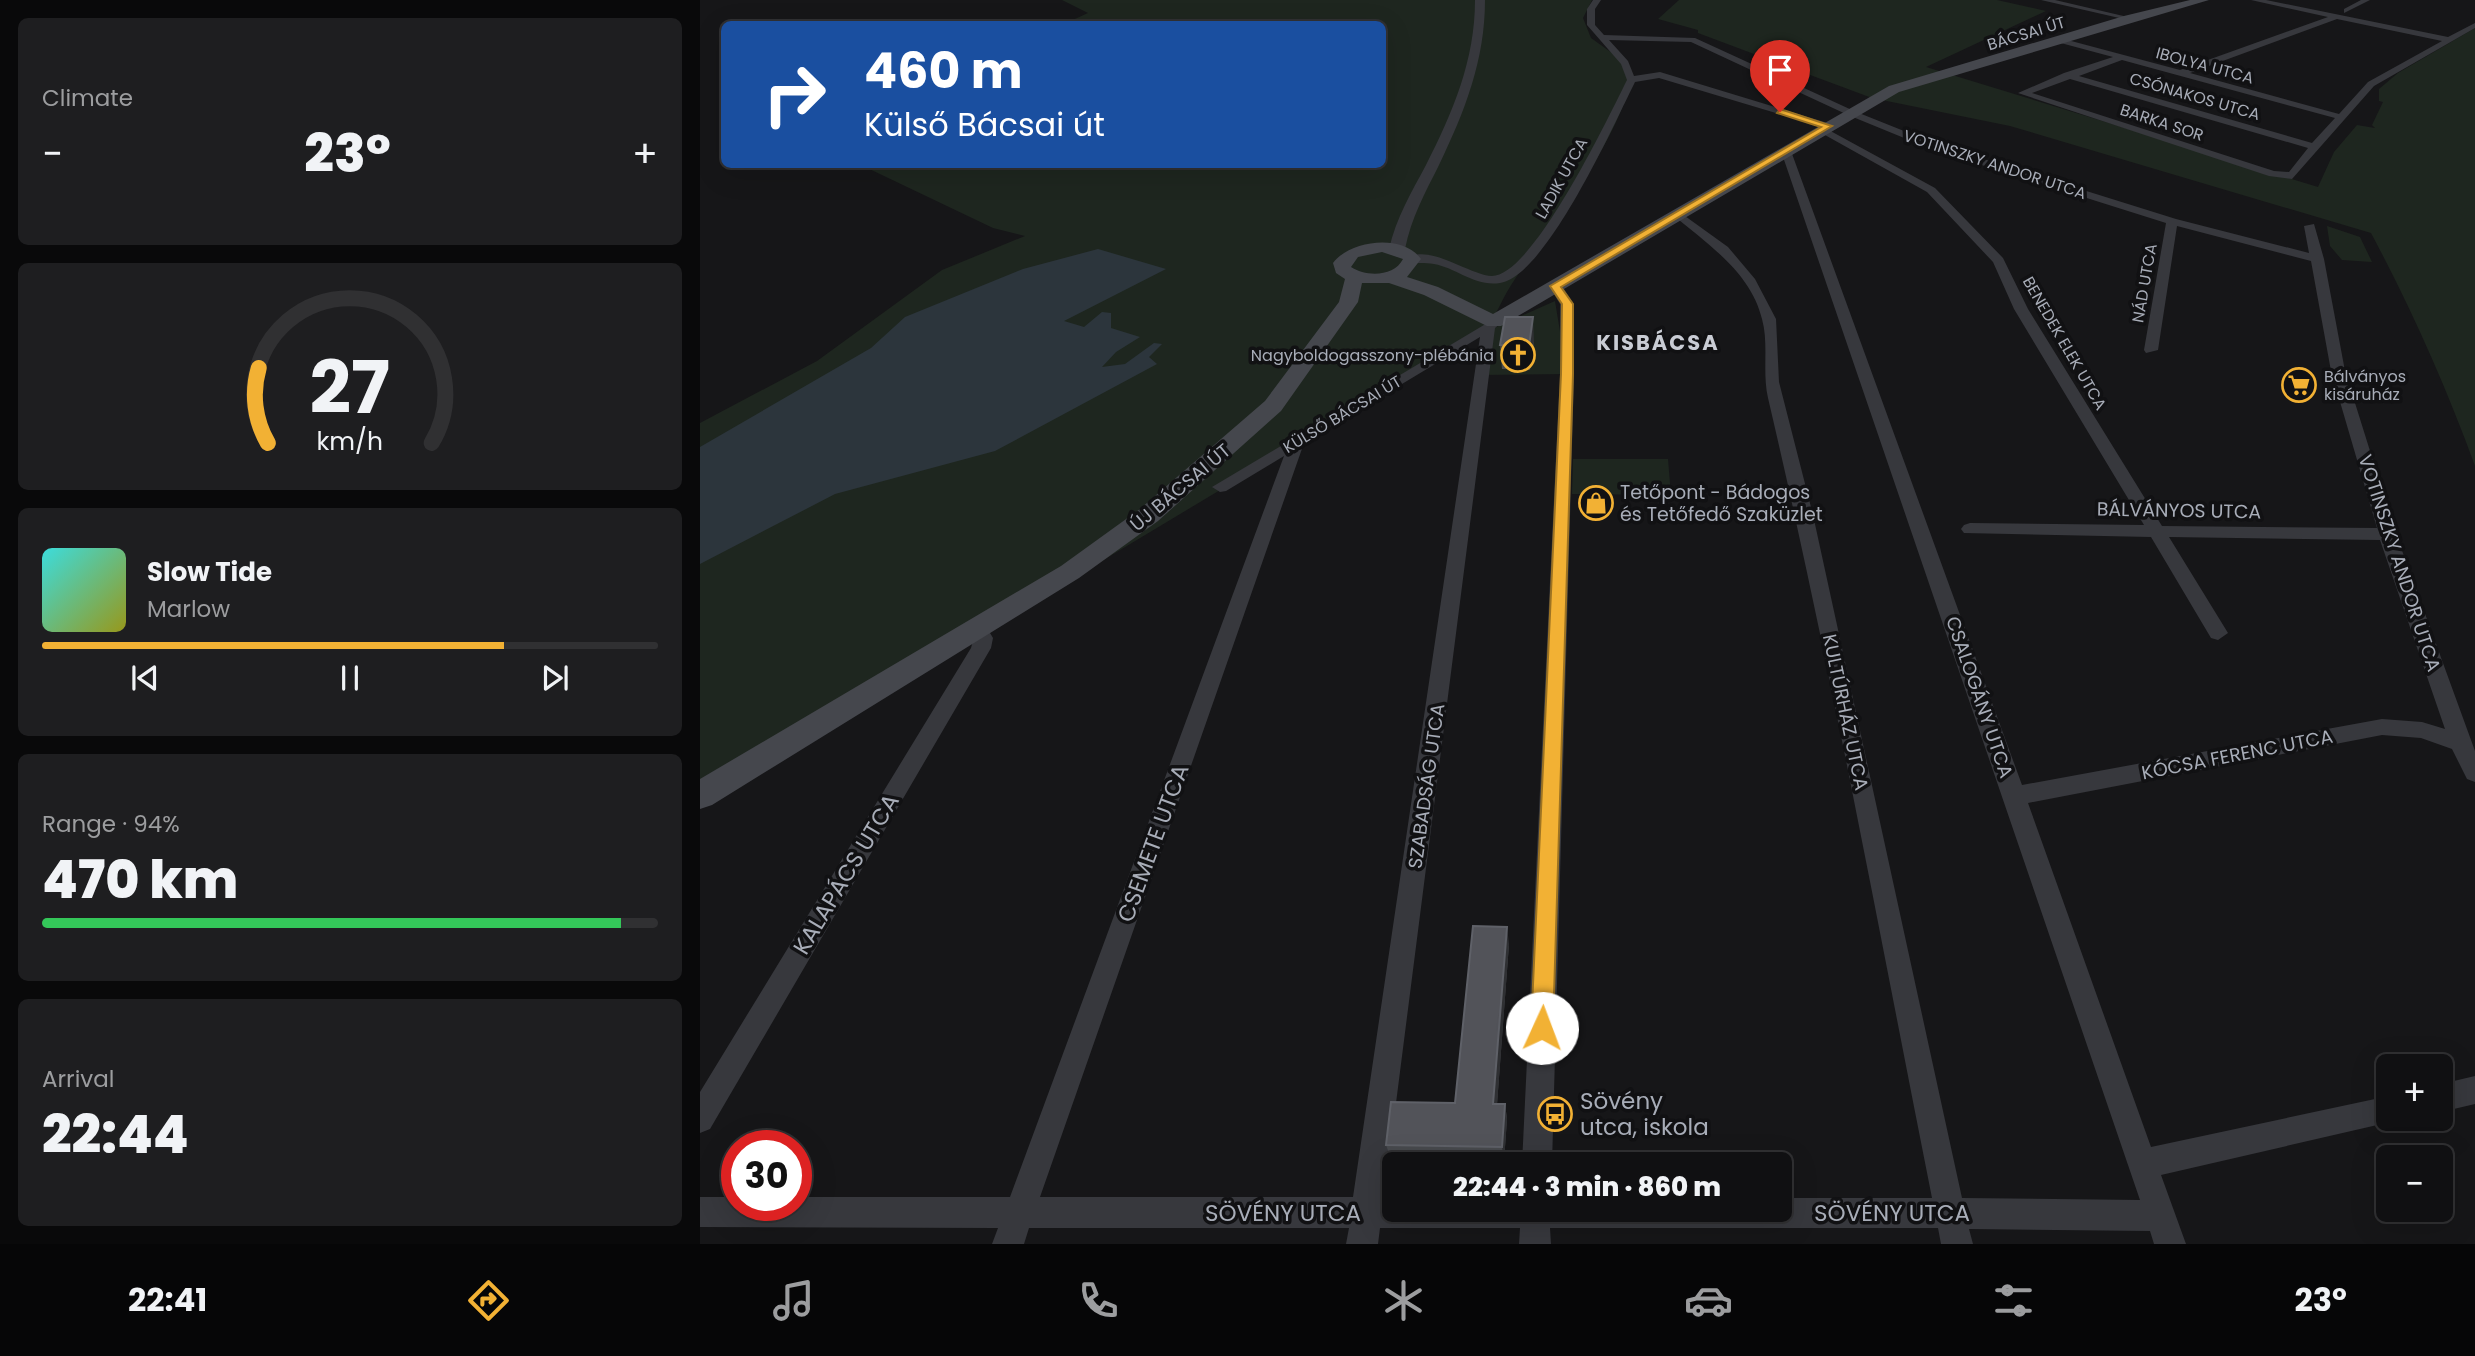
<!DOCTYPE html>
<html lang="en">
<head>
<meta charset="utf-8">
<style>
	body { margin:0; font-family:Poppins,sans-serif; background:#1e1e20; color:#f1f3f6; height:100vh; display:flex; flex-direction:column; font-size:26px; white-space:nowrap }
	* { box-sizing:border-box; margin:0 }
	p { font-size:23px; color:#9c9d9f }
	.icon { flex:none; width:38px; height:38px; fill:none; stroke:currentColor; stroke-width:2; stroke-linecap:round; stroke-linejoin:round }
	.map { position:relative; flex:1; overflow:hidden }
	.panel { display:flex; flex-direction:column; gap:18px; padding:18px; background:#09090a; width:700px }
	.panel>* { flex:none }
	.banner { position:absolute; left:21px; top:21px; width:665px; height:147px; border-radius:10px; box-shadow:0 7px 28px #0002,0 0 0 2px #303032; background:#1a4fa0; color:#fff; overflow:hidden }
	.controls { position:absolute; left:1676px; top:1054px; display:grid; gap:14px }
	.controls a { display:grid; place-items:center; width:77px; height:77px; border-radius:10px; background:#101012; box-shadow:0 7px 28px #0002,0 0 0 2px #303032; font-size:35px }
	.speed { position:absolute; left:21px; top:1130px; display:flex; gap:14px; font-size:35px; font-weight:700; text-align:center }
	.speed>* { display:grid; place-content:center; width:91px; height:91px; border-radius:50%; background:#101012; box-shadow:0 7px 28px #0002,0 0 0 2px #303032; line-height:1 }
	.speed .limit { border:10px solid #d22; background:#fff; color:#111 }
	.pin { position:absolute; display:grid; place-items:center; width:60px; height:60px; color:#fff; margin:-72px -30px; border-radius:50% 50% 50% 0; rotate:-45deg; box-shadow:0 0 7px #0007 }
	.pin .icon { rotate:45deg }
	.me { position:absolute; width:77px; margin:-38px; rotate:2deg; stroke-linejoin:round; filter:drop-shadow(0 0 5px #0008) }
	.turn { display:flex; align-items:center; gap:24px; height:147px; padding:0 28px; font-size:32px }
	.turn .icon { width:91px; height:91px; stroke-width:2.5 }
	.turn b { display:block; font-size:49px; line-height:60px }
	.big { font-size:52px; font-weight:800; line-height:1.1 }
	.panel .card { flex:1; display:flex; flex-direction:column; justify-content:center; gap:10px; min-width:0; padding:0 24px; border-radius:10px; background:#1e1e20 }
	.panel .dial { align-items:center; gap:0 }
	.dial svg { height:182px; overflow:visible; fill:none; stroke:#303032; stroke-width:7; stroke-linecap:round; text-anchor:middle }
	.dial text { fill:#f1f3f6; stroke:none }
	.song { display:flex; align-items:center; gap:21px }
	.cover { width:84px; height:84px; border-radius:10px; background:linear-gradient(135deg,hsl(180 70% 55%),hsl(60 70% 35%)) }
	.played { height:7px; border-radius:4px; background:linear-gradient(90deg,#f2b134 75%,#303032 75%) }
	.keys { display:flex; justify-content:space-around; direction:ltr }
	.heat { display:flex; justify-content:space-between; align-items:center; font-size:38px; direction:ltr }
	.charge { height:10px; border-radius:5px; background:linear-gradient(90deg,#34c759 94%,#303032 0) }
	.trip { position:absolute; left:682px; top:1152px; width:410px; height:70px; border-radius:10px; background:#101012; box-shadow:0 7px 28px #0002,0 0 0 2px #303032; font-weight:800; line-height:70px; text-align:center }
	.tab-bar { display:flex; height:112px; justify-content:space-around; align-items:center; background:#060607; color:#9c9d9f }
	.tab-bar .icon { width:49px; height:49px }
	.tab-bar .selected { color:#f2b134 }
	.tab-bar b { font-size:32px; color:#f1f3f6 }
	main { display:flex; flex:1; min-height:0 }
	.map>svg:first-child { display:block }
	.green { fill:#1e261f }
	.water { fill:#2c353c }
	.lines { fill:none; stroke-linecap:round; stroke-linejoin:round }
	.minor { fill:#37383d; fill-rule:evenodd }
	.tertiary { fill:#37383d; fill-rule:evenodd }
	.secondary { fill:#45474d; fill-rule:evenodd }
	.wall { fill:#47494d }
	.shaded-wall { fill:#2f3033 }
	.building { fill:#525359; stroke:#5f6168; stroke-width:2 }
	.route { fill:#f2b134; stroke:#9d7322; stroke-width:2 }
	.labels { text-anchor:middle; stroke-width:7; stroke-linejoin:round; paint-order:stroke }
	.far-street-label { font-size:16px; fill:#a8adb8; stroke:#111113 }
	.far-poi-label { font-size:16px; fill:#a8adb8; stroke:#111113; text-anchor:end }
	.street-label { font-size:19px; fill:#a8adb8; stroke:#111113 }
	.poi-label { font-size:19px; fill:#a8adb8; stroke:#111113; text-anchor:start }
	.far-district-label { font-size:21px; font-weight:bold; letter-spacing:2px; fill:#c9ccd4; stroke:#111113 }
	.near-street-label { font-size:23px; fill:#a8adb8; stroke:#111113 }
	.near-poi-label { font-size:23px; fill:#a8adb8; stroke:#111113; text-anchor:start }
</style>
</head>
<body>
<main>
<section class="panel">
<div class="card"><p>Climate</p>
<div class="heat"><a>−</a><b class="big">23°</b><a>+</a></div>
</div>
<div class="card dial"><svg viewBox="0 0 100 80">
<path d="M14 69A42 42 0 1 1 86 69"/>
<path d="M14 69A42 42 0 0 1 10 36" stroke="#f2b134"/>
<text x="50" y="56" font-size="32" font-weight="700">27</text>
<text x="50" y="72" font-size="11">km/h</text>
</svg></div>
<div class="card">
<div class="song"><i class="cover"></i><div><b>Slow Tide</b><p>Marlow</p></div></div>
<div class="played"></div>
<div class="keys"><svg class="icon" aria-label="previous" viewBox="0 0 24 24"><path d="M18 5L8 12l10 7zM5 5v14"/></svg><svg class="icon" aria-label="pause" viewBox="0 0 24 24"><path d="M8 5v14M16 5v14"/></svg><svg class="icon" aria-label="next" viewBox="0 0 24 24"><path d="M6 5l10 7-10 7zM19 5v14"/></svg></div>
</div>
<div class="card"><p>Range · 94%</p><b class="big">470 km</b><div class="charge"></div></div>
<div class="card"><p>Arrival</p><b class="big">22:44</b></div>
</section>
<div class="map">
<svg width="1775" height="1244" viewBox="0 0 1775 1244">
	<rect width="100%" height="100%" fill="#161618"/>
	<path class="green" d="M362,0H892L883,18L891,38L919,58L931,79C916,147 853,221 815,279C804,295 796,314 787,331L855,301L867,374L780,375L784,334C521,487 262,647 0,801V423L117,361L242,270L325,236L293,228L161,165L682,164V24H364L388,13Z
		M979,0H1297L1346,11L1226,67L1618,187L1634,152L1657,125L1675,128L1672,125L1683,102L1679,101V89L1698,73L1775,28V466C1746,386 1711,308 1671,233L1310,126L1172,98L998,33V30L958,19Z
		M1627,226L1660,237L1672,262L1642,260L1630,246Z
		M873,459H968L971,495L872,494Z"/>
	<path class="water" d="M398,249L466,269L364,321L384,327L402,312L411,313V328L440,337L416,352L402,367L425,364L454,343L462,344L449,357L457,364L295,451L135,494L0,564V447L171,348L205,317L323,269Z"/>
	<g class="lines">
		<path class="minor" d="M893,0H901L895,9V25L904,35L995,38L1154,111L1239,145L1476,219L1609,253L1604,226L1614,224L1624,259L1645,371L1696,534L1775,751V782L1767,779L1752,749L1721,738L1682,735L1328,803L1451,1147L1689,1096V1118L1699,1120L1461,1175L1486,1244H1454L1450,1231L1269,1229L1273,1244H1241L1238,1228H850L851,1244H819L820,1228H680L678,1244H646L649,1228H329L324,1244H292L298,1228L0,1227V1197H37V1206H96V1197H310L584,456L526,491L520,492L512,487L794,319L801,323L795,328L684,1197H695V1209H1080V1198H1232C1179,931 1130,663 1068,398C1062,372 1069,344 1062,319C1051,273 1008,244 974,216L972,214L978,211L1028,247L1055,279L1076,319L1079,382L1113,515L1262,1198L1440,1200L1081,151L1086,148L1091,151L1322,785L1682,719L1722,722L1745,729L1680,540L1469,537L1528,633L1518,640L1511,638L1451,537L1264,533L1261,529L1264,525L1270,523L1444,525L1314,309L1293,262L1227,192L1116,130L1122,127L959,78L935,82C914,124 847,275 800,283C775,287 757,268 734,264C725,262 716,264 708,262L706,259C728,242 769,275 792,276C833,276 909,116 927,80L921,64L887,25V9ZM909,40L991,42L1148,115L1231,149L1466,223L1444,350L1446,353L1458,350L1477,226L1611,261L1631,371L1677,528L1462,526L1328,309L1303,258L1235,188L1125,128H1131V124L960,72L934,76L928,61ZM780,337L653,1197H340L604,443Z
			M1341,0H1355L1432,18L1428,20Z
			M1551,0H1566L1748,37L1775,23V28L1674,86L1592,179L1569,176L1318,93L1364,73L1413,57L1357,42L1360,38L1480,70L1628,17ZM1637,19L1742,41L1668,82L1639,114L1490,73ZM1422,60L1635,118L1612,143L1379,76ZM1370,79L1608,148L1589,172L1574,171L1332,93Z
			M1661,0H1670L1644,13V9Z
			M855,282L860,283L874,304V374L852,1164H822L860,374V304L849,286Z
			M273,624L290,633L293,638L291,648L10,1129L0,1133V1092L271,648L273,641L263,631Z
			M1775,1076V1104L1741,1112V1084Z"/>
		<path class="tertiary" d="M775,0H785C785,60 765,111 739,165C725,193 711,218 705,249L697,254L692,252L689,249C696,218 711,193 726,165C753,112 775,60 775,0Z"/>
		<path class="secondary" d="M1490,0H1509L1199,92L801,326H787L724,295L689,283H662L658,302L581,411L458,521L379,578L12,805L0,809V779L361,566L440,509L565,401L639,302L645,279L636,273L633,263C650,240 703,233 721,259L707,277L738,287L793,314L1189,86L1424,16ZM682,252L703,259C694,277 666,277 651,267L658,257Z"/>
	</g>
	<path class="wall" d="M834,341L830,370L802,369L800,345Z
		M809,944L797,1104H805L807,1119L804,1161L691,1159L686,1145L755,1103Z"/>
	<path class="shaded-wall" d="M833,317L834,341L830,370L829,346Z
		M807,927L809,944L796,1119L793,1104Z
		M805,1104L807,1119L804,1161L802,1147Z"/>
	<path class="building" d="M805,317H833L829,346L800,345Z
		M773,926L807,927L793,1104H805L802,1147L686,1145L691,1102L755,1103Z"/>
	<path class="route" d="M1080,109L1132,126L861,287L873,304V374L853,1028L850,1036L842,1039L834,1036L831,1028L861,374L862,304L850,286L1121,127L1077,113Z"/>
	<defs>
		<g id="church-ring" transform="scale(1.75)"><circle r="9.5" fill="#111113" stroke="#f2b134" stroke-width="1.5"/><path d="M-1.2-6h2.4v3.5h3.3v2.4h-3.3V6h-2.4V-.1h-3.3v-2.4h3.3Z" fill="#f2b134"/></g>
		<g id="supermarket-ring" transform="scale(1.75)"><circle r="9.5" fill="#111113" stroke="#f2b134" stroke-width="1.5"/><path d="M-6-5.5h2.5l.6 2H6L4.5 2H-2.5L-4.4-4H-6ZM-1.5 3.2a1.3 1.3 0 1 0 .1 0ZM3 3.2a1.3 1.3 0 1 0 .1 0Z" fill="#f2b134"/></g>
		<g id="shop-ring" transform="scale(1.75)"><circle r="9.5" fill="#111113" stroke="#f2b134" stroke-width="1.5"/><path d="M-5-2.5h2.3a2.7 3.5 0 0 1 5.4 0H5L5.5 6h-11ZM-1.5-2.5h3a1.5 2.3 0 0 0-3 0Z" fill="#f2b134"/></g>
		<g id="bus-ring" transform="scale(1.75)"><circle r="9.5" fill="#111113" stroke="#f2b134" stroke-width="1.5"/><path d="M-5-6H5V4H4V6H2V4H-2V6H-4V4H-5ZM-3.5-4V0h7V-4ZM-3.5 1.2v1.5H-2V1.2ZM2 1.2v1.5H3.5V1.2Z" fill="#f2b134"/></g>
	</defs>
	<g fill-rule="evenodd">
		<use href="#church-ring" x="818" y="355"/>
		<use href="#supermarket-ring" x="1599" y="385"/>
		<use href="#shop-ring" x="896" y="503"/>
		<use href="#bus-ring" x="855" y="1114"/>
	</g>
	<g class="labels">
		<g class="far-street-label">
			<text transform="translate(1326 33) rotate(-17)" y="6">BÁCSAI ÚT</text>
			<text transform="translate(1505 65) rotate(15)" y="6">IBOLYA UTCA</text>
			<text transform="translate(1495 96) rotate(16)" y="6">CSÓNAKOS UTCA</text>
			<text transform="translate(1462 122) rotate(18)" y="6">BARKA SOR</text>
			<text transform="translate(1295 164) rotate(18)" y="6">VOTINSZKY ANDOR UTCA</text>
			<text transform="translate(861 178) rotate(-61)" y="6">LADIK UTCA</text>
			<text transform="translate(1444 283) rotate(-80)" y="6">NÁD UTCA</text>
			<text transform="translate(1365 343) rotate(60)" y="6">BENEDEK ELEK UTCA</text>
			<text transform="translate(642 414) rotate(-31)" y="6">KÜLSŐ BÁCSAI ÚT</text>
		</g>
		<g class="far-poi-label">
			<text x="794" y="361">Nagyboldogasszony-plébánia</text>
			<text x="1624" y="382" text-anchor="start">Bálványos<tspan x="1624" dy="18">kisáruház</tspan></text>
		</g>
		<g class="street-label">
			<text transform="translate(480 487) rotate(-40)" y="7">ÚJ BÁCSAI ÚT</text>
			<text transform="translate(1479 510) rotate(1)" y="7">BÁLVÁNYOS UTCA</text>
			<text transform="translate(1700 563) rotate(72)" y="7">VOTINSZKY ANDOR UTCA</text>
			<text transform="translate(1280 697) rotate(71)" y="7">CSALOGÁNY UTCA</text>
			<text transform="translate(1146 712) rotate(78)" y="7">KULTÚRHÁZ UTCA</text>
			<text transform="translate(1537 754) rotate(-11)" y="7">KÓCSA FERENC UTCA</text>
			<text transform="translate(726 786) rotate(-82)" y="7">SZABADSÁG UTCA</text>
		</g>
		<g class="poi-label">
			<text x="920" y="499">Tetőpont - Bádogos<tspan x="920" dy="22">és Tetőfedő Szaküzlet</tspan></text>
		</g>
		<g class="far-district-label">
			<text x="958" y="350">KISBÁCSA</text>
		</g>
		<g class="near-street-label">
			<text transform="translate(453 843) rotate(-70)" y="8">CSEMETE UTCA</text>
			<text transform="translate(146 874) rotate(-59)" y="8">KALAPÁCS UTCA</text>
			<text x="583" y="1221">SÖVÉNY UTCA</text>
			<text x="1192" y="1221">SÖVÉNY UTCA</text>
		</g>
		<g class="near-poi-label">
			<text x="880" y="1109">Sövény<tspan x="880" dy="26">utca, iskola</tspan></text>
		</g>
	</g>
</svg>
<div class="controls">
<a>+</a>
<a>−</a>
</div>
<div class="speed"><div class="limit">30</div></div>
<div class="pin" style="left:1080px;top:112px;background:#d93025"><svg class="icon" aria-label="arrive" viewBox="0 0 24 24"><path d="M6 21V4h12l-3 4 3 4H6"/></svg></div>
<svg class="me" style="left:842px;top:1028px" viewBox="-20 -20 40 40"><circle r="19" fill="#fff"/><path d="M0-13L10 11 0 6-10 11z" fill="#f2b134"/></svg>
<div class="trip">22:44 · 3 min · 860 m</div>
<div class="banner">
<div class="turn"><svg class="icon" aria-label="right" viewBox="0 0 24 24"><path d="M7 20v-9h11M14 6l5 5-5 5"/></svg><div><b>460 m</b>Külső Bácsai út</div></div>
</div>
</div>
</main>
<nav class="tab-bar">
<b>22:41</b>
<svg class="icon selected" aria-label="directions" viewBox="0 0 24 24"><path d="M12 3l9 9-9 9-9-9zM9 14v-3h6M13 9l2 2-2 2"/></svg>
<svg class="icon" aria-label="music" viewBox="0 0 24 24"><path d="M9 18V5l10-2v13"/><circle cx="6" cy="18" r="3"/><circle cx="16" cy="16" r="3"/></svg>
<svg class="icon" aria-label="phone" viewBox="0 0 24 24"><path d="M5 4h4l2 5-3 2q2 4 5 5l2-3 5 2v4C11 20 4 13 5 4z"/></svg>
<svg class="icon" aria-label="climate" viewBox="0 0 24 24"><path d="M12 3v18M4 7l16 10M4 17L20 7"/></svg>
<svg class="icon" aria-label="car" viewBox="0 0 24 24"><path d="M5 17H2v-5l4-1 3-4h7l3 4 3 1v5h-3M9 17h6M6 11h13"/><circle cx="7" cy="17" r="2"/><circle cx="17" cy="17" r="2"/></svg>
<svg class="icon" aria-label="filters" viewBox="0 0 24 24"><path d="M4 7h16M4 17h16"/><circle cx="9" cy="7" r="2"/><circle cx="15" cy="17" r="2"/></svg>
<b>23°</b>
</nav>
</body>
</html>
